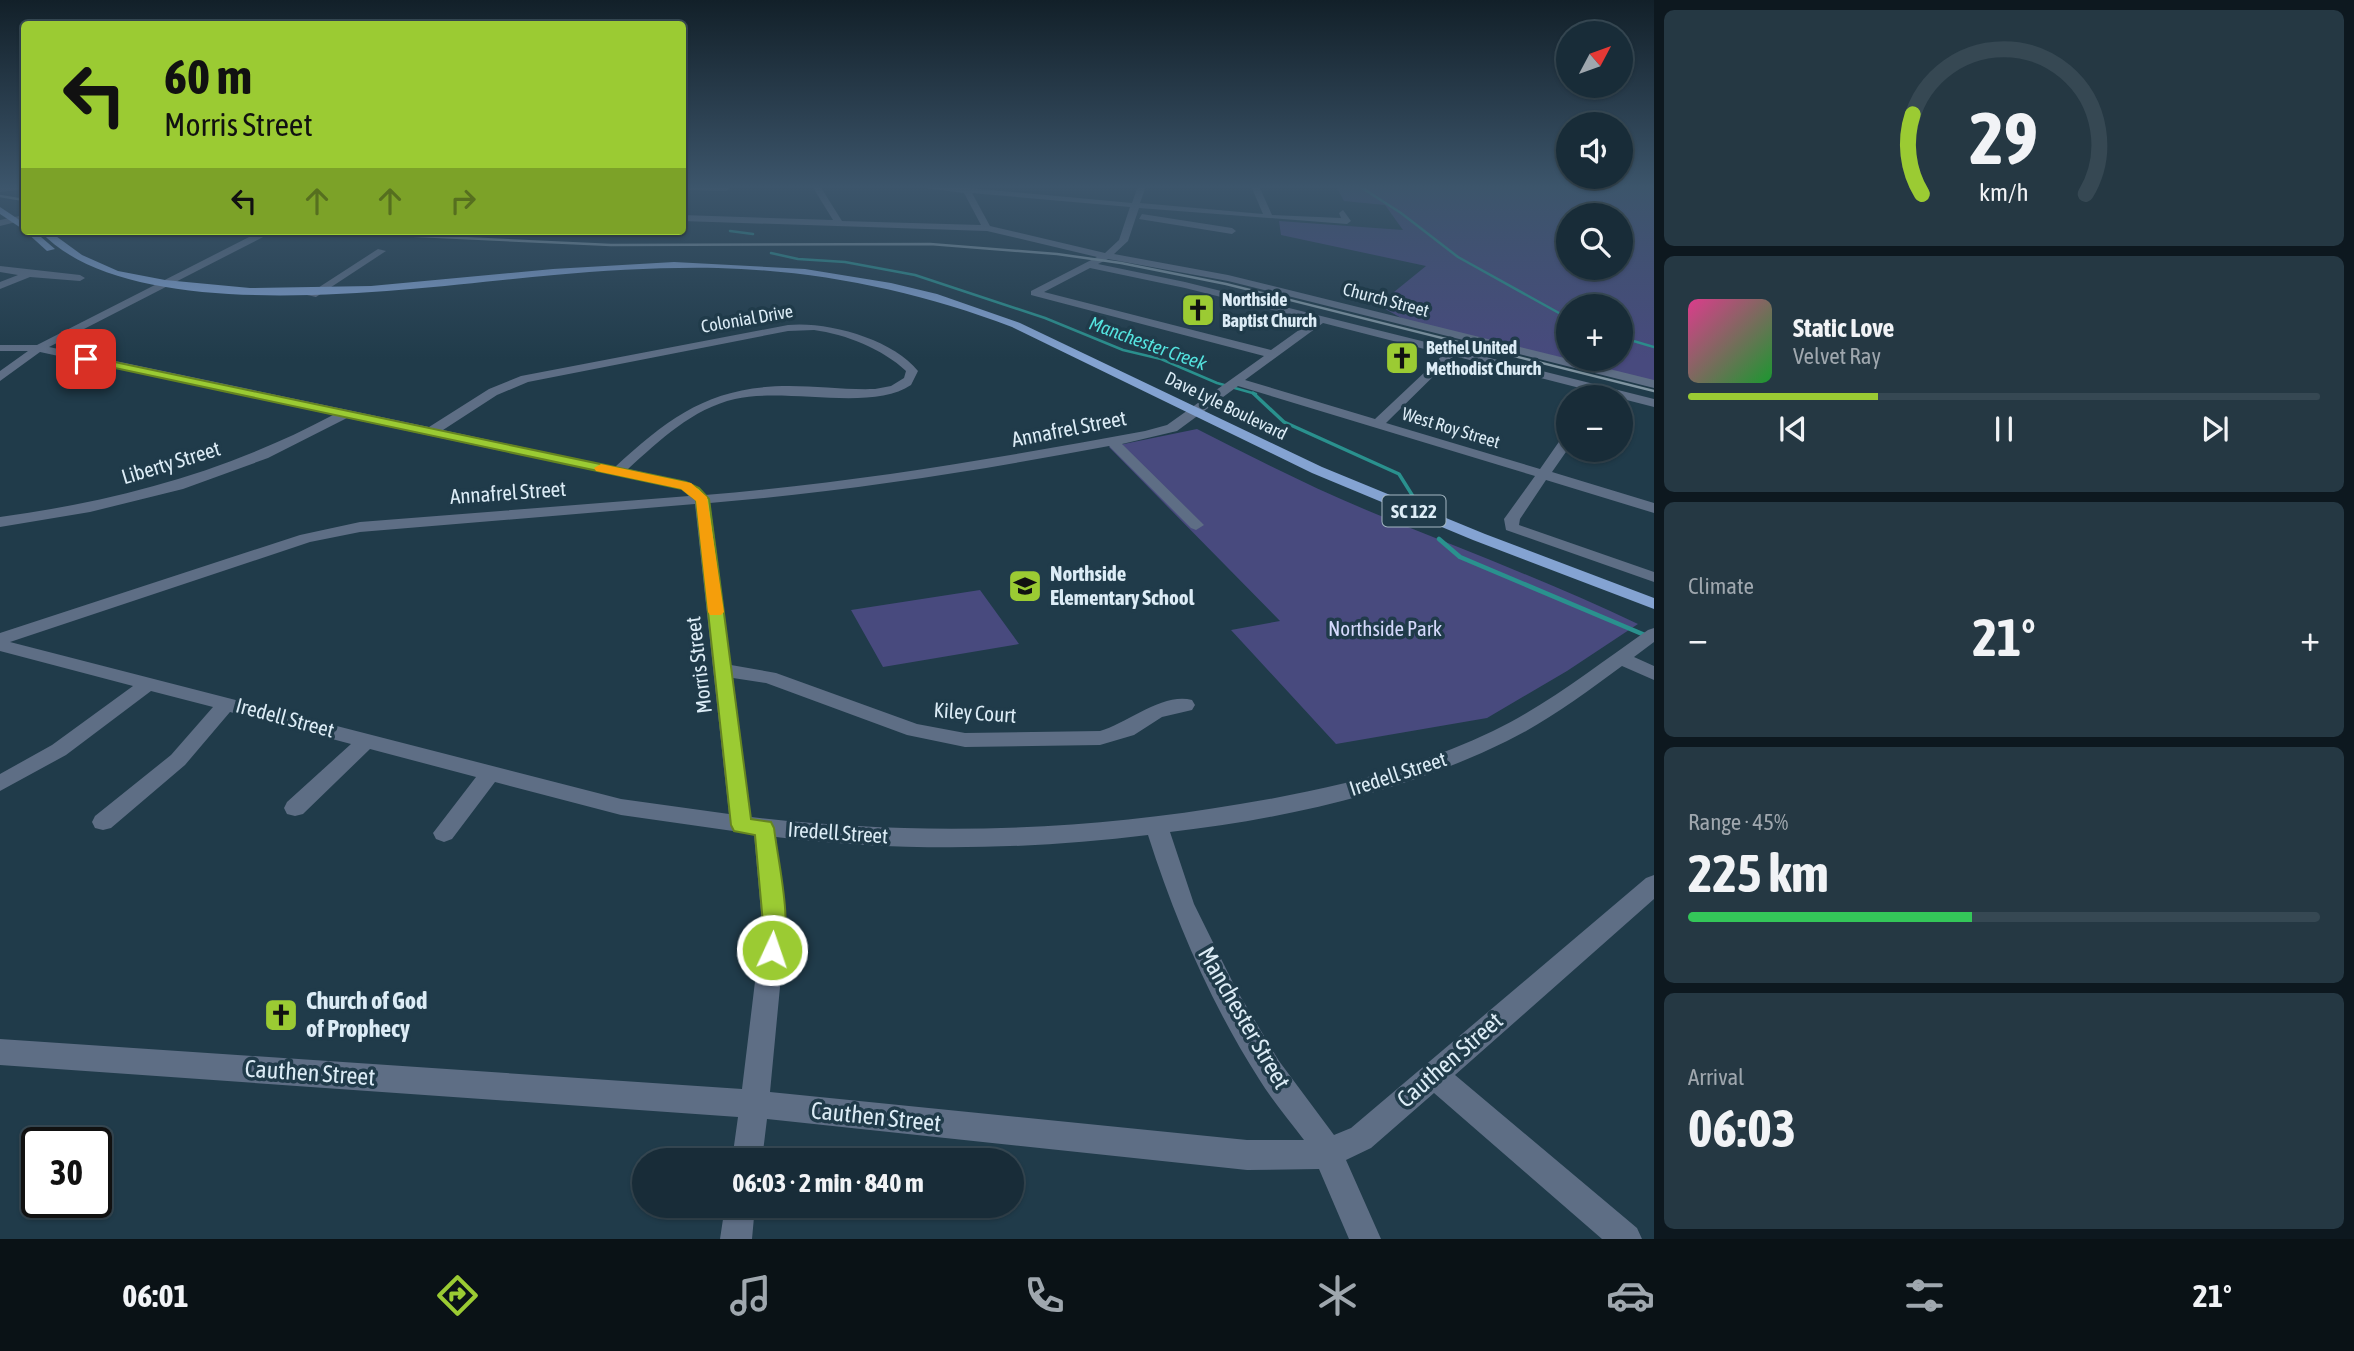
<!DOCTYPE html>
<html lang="en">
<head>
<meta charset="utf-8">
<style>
	body { margin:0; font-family:"Asap Condensed",sans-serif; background:#253843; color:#f1f3f6; height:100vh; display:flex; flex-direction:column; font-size:26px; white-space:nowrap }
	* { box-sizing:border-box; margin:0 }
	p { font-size:23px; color:#9fa7ae }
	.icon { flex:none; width:38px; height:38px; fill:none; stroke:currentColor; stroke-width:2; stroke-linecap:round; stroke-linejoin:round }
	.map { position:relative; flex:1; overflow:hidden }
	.details { display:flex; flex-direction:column; gap:10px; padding:10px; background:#0d181f; width:700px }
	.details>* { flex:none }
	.top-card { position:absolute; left:21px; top:21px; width:665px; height:214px; border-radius:7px; box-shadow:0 2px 5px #0004,0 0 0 2px #364853; background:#9bcb33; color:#111; overflow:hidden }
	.needle { width:46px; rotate:49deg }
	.controls { position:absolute; left:1556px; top:21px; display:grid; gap:14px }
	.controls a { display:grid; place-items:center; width:77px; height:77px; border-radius:50%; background:#182c38; box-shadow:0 2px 5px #0004,0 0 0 2px #364853; font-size:35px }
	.speed { position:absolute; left:21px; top:1127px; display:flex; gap:14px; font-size:35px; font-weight:700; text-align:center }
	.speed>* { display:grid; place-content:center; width:91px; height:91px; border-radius:50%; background:#182c38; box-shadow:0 2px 5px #0004,0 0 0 2px #364853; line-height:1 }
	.speed .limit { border:4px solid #111; border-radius:10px; background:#fff; color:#111 }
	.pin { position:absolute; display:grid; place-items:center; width:60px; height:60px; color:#fff; margin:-30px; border-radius:14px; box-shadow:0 4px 10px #0006 }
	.me { position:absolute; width:77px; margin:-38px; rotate:3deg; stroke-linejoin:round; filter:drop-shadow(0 0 5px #0008) }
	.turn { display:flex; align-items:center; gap:24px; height:147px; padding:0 28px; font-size:32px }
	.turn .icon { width:91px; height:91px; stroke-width:2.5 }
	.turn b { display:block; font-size:49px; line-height:60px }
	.lanes { display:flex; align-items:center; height:66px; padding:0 28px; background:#0003; justify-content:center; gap:35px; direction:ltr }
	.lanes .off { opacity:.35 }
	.big { font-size:52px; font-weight:700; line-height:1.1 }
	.details .widget { flex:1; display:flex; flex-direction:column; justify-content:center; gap:10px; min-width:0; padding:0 24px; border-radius:10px; background:#253843 }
	.details .dial { align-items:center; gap:0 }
	.dial svg { height:182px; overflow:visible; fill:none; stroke:#364853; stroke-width:7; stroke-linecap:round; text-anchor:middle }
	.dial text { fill:#f1f3f6; stroke:none }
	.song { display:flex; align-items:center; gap:21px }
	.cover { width:84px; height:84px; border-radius:10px; background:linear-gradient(135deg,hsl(330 70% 55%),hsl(130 70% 35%)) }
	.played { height:7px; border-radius:4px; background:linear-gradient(90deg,#9bcb33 30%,#364853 30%) }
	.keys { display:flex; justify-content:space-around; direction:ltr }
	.heat { display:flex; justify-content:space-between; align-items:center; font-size:38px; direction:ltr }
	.charge { height:10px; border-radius:5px; background:linear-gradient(90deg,#34c759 45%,#364853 0) }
	.trip { position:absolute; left:632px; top:1148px; width:392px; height:70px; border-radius:35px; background:#182c38; box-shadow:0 2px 5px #0004,0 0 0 2px #364853; font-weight:700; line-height:70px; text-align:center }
	.tab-bar { display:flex; height:112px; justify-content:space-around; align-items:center; background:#0a1216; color:#9fa7ae }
	.tab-bar .icon { width:49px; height:49px }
	.tab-bar .selected { color:#9bcb33 }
	.tab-bar b { font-size:32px; color:#f1f3f6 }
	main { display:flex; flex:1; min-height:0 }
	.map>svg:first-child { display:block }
	.green { fill:#484a7e; fill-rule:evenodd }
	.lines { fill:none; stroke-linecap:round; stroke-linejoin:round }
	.stream-far2 { stroke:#2a918e; stroke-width:2.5 }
	.stream-far1 { stroke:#2a918e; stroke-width:3.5 }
	.stream { stroke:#2a918e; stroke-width:4.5 }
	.minor { fill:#5e6e85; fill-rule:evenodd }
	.major { fill:#84a3d2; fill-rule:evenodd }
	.rail { stroke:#8095a2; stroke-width:2.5 }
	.route { fill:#9bcb33; stroke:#658421; stroke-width:2 }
	.slow { fill:#f59e0b }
	.labels { text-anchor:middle; stroke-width:7; stroke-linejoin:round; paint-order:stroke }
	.far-poi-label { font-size:18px; font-weight:bold; fill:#dcecf6; stroke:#203b4a; text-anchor:start }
	.far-street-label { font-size:18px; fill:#dcecf6; stroke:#203b4a }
	.far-water-label { font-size:19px; font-style:italic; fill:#54e3df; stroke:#203b4a }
	.shield { fill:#203b4a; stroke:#a4b7c2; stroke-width:2 }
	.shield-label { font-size:19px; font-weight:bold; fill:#dcecf6 }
	.street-label { font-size:21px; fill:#dcecf6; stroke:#203b4a }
	.poi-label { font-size:21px; font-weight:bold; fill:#dcecf6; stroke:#203b4a; text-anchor:start }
	.park-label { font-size:21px; fill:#d5d9fc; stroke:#203b4a }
	.near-poi-label { font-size:24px; font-weight:bold; fill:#dcecf6; stroke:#203b4a; text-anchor:start }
	.near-street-label { font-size:24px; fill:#dcecf6; stroke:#203b4a }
</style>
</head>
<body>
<main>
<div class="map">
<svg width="1654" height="1239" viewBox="0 0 1654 1239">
	<rect width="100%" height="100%" fill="#203b4a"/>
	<path class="green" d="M1336,186H1654V381L1403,319L1378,305L1426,266L1281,235L1279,221L1403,230L1385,205L1344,201ZM1568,215H1620V268H1568ZM1568,306H1620V359H1568Z
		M1197,429C1256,459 1315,489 1376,514C1464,550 1552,583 1638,624L1567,671L1487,718L1336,744L1231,630L1280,621L1109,447Z
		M980,590L1019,644L883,667L851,610Z"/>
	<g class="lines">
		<path class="stream-far2" d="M1359,186L1401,213L1458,257L1568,318
			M730,231L753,234
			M771,253L798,259L845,262L915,275L1045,318L1123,350L1161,359L1217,383L1256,394
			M1620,337L1654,347"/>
		<path class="stream-far1" d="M1253,393L1284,422L1399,474L1414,498"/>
		<path class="stream" d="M1439,539L1460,557L1654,639"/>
		<path class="minor" d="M24,186V189L0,192V188Z
			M682,186L726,187L730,189L726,191L682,190Z
			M812,186H820L842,221L981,225L964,193L910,186H968L969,188L1132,203L1138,186H1146L1140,203L1263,214L1251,186H1259L1272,215L1341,218L1339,213L1343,210L1351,221L1347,224L1139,208L1128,241L1114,254L1228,275L1654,380V388L1228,281L1108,259L1098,264L1185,282L1654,399V407L1454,356L1386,423L1540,469L1563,436L1568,435V449L1552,472L1654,503V513L1546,480L1520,519L1519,525L1654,572V582L1506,530L1504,519L1535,476L1238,386L1177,431L1122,444L1201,522L1204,525L1196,530L1191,528L1109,446C977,471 844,492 710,503L731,665L776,673L917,724L965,733L1100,731C1127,723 1164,692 1192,700L1195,705L1192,710L1162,717L1134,735L1100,745L965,747L907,735L766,683L733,678L751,817C914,836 1078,832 1240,804C1327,790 1414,769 1493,731C1549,704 1597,665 1648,630L1654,628V642L1634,657L1654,666V680L1622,666C1585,693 1548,721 1507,741C1404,792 1284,819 1170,832L1194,904L1236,989L1279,1061L1334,1135L1351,1128L1646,878L1654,875V899L1455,1075L1637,1228L1642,1239H1602L1434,1093L1371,1148L1346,1160L1381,1239H1349L1319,1169L1247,1170L767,1119L762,1160H732L738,1117L0,1065V1039L742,1089L762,924L754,834L621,815L495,782L452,839L444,842L436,839L433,833L476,777L370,749L303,814L295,816L287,814L284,808L287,802L351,744L230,712L185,765L111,828L103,830L95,828L92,822L95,816L171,755L213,707L151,691L66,755L0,791V774L52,745L133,686L0,651V633L300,535L360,522L689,496L681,489L347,418L268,458L183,489L90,512L0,527V517C118,501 228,471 333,415L40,352L0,381V371L28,351H0V345H37L253,235L225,231H267V235L49,347L429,427L489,389L521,376L788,325C827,321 893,339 918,371L911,385C872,412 785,387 735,399C692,409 660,440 628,469L691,483L705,495C853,483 999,458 1145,431L1167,425L1264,356L1031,295V291L1097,257L987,231L682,221V215L833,220ZM972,193L1130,207L1119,240L1105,253L990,226ZM1090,268L1185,288L1313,320L1271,350L1044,292ZM1323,323L1444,354L1375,419L1245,380ZM814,330C845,334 883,349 906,371L904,378L891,386L875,389C846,390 818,386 789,386C711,386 670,416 615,467L443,430L497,395L528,382L788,331ZM695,504L729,814L621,799L10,642L310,542L360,532ZM1148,835C1175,920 1211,1004 1259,1079C1272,1100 1289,1120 1304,1140H1247L770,1092L786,924L776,837C899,852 1026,850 1148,835Z
			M1142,214L1232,228L1236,231L1232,234L1139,219Z
			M24,215V220L0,226V220Z
			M378,249L386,251L316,297L307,295Z
			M0,266L80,275L85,278L80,281L30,277L0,289V282L18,275L0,272Z
			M725,1206H755L752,1239H720Z"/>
		<path class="major" d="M0,207L24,223V230L0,214Z
			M25,231H34L55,249L47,251Z
			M40,231H49L82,255L118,271L165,280L250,288L371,286L553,269L674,262L805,269L891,283L937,294L1020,323L1322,467L1485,534L1654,598V609L1473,540L1312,473L1012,327C917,291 820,271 718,268C663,267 608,270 554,275C426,286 134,333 40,231Z"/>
		<path class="rail" d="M0,196L24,200
			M311,231L611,245L930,244L1057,254L1121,263L1226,284L1654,391"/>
	</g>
	<linearGradient id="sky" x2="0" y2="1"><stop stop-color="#122029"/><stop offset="0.52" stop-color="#3c556b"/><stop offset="1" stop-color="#3c556b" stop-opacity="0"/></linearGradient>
	<rect width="1654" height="359" fill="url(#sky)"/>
	<path class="route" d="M86,356L686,482L699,488L709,499L751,819L771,822L774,828C778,862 794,927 780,957L772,960L764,957L761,950L763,923L755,835L734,831L731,825L696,500L682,489L82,361V357Z"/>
	<path class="slow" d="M601,464L691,483L707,497L724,612L721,615H710L708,612L696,501L681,489L596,471L594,468Z"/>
	<defs>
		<g id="church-square" transform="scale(1.75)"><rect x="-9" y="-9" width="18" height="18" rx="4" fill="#9bcb33" stroke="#203b4a"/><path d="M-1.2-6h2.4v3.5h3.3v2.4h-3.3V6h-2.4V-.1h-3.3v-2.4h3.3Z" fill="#111"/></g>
		<g id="school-square" transform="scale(1.75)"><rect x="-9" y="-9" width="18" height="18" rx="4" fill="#9bcb33" stroke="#203b4a"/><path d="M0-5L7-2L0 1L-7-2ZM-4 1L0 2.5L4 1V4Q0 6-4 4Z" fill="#111"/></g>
	</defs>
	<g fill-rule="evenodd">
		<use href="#church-square" x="1198" y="310"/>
		<use href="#church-square" x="1402" y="358"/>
		<use href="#school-square" x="1025" y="586"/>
		<use href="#church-square" x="281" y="1015"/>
	</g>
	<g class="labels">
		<g class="far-poi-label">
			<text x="1222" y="306">Northside<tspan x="1222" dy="21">Baptist Church</tspan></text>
			<text x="1426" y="354">Bethel United<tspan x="1426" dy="21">Methodist Church</tspan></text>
		</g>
		<g class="far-street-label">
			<text transform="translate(1386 300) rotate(15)" y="6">Church Street</text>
			<text transform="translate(747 319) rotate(-10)" y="6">Colonial Drive</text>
			<text transform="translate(1226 406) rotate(26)" y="6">Dave Lyle Boulevard</text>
			<text transform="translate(1451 428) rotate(17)" y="6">West Roy Street</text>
		</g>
		<g class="far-water-label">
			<text transform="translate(1148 343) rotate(20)" y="7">Manchester Creek</text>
		</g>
		<rect class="shield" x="1382.5" y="495.5" width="63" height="31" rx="5"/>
		<g class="shield-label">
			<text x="1414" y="518">SC 122</text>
		</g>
		<g class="street-label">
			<text transform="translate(1069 429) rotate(-11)" y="7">Annafrel Street</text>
			<text transform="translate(171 463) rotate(-17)" y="7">Liberty Street</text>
			<text transform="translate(508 493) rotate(-4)" y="7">Annafrel Street</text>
			<text transform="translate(699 665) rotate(-97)" y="7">Morris Street</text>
			<text transform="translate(975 713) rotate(4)" y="7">Kiley Court</text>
			<text transform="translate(285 718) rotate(15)" y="7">Iredell Street</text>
			<text transform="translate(1398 774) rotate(-18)" y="7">Iredell Street</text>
			<text transform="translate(838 833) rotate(4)" y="7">Iredell Street</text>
		</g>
		<g class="poi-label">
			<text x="1050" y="581">Northside<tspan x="1050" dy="24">Elementary School</tspan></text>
		</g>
		<g class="park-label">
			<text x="1385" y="636">Northside Park</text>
		</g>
		<g class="near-poi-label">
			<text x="306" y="1009">Church of God<tspan x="306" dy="28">of Prophecy</tspan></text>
		</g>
		<g class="near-street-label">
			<text transform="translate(1244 1018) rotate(60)" y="8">Manchester Street</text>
			<text transform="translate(1450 1060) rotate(-41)" y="8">Cauthen Street</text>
			<text transform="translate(310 1073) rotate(4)" y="8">Cauthen Street</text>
			<text transform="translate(876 1117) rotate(6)" y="8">Cauthen Street</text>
		</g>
	</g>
</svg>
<div class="controls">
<a><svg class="needle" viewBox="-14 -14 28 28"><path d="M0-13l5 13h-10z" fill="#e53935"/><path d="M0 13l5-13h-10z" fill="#9fa7ae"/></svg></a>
<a><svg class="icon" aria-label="sound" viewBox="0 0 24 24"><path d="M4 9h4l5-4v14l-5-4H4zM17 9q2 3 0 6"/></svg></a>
<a><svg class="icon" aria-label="search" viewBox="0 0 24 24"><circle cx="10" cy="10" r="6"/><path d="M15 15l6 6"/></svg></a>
<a>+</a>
<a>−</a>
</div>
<div class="speed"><div class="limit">30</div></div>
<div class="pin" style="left:86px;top:359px;background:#d93025"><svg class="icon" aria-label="arrive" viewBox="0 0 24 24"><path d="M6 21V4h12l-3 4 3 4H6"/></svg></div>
<svg class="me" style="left:772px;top:950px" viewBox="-20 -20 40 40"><circle r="17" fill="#9bcb33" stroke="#fff" stroke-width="3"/><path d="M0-11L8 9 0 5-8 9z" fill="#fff"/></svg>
<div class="trip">06:03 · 2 min · 840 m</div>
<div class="top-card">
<div class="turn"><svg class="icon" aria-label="left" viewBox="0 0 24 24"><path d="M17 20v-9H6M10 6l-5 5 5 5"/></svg><div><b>60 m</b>Morris Street</div></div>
<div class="lanes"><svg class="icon" aria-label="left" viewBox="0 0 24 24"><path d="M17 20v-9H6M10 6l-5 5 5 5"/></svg><svg class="icon off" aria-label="ahead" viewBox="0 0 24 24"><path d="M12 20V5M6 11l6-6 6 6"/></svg><svg class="icon off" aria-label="ahead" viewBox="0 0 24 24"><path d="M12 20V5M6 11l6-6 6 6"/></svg><svg class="icon off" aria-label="right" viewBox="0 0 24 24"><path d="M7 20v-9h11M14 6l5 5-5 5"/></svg></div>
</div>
</div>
<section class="details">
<div class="widget dial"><svg viewBox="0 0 100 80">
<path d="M14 69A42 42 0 1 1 86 69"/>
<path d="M14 69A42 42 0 0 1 10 34" stroke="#9bcb33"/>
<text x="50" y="56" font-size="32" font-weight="700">29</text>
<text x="50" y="72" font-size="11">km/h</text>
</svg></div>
<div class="widget">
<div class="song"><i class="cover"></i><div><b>Static Love</b><p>Velvet Ray</p></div></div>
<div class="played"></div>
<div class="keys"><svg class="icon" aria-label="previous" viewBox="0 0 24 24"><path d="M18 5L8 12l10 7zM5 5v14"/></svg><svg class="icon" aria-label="pause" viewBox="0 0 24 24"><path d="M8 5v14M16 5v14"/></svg><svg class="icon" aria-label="next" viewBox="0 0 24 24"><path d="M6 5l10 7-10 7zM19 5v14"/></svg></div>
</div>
<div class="widget"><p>Climate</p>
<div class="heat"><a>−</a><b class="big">21°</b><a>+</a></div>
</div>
<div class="widget"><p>Range · 45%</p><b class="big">225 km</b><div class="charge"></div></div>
<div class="widget"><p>Arrival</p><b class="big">06:03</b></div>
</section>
</main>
<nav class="tab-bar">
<b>06:01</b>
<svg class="icon selected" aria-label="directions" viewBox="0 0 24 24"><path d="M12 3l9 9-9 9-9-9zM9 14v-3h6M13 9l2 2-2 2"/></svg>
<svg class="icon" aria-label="music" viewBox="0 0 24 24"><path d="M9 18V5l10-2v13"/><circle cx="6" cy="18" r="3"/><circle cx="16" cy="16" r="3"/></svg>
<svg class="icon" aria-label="phone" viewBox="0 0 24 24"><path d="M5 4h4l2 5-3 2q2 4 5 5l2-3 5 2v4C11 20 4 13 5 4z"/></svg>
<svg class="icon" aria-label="climate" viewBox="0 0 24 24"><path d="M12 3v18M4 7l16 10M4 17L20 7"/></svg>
<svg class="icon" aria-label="car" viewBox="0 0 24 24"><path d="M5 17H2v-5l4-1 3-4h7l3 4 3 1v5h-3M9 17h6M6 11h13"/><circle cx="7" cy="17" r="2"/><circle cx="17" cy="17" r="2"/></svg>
<svg class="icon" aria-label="filters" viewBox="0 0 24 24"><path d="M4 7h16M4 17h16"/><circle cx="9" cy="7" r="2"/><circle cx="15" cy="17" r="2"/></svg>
<b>21°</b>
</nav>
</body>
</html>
